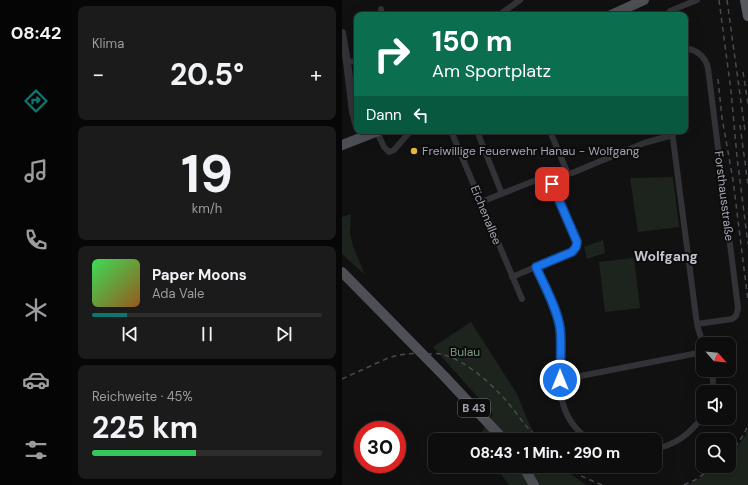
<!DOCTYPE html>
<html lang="de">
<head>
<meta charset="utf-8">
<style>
	body { margin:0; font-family:"DM Sans",sans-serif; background:#1b1b1c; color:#f1f3f6; height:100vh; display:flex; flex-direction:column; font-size:15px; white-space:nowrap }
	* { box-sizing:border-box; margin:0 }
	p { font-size:13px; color:#9a9c9e }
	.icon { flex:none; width:22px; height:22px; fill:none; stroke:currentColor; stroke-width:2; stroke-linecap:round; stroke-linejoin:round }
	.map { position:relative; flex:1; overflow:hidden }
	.panel { display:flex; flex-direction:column; gap:6px; padding:6px; background:#070708; width:270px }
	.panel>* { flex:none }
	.banner { position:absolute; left:12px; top:12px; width:334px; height:122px; border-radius:8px; box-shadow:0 4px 16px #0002,0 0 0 1px #2d2d2e; background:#0b6e4f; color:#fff; overflow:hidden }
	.needle { width:26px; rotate:117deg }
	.fabs { position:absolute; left:354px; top:337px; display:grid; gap:8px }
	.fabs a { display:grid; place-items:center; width:40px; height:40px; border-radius:8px; background:#0d0d0e; box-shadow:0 4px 16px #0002,0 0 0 1px #2d2d2e; font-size:20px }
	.speed { position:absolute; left:12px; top:421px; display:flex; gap:8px; font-size:20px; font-weight:700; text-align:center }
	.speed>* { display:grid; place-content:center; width:52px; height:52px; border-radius:50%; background:#0d0d0e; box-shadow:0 4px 16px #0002,0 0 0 1px #2d2d2e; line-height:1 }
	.speed .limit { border:6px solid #d22; background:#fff; color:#111 }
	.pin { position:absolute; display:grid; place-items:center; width:34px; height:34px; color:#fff; margin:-17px; border-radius:8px; box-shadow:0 2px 6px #0006 }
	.me { position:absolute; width:44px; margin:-22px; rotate:0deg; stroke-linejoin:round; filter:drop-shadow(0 0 3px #0008) }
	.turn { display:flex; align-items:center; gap:14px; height:84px; padding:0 12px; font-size:18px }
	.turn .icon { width:52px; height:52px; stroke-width:2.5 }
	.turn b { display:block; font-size:28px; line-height:34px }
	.then { display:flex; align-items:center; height:38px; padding:0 12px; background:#0003; gap:8px; font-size:15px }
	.big { font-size:30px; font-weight:700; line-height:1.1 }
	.panel .card { flex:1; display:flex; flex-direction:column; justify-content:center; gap:6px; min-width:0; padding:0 14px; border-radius:8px; background:#1b1b1c }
	.panel .dial { align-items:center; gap:0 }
	.dial b { font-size:52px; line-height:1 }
	.song { display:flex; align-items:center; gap:12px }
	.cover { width:48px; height:48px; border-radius:6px; background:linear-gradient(135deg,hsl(130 70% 55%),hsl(30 70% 35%)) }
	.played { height:4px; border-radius:2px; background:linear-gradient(90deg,#0f766e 15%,#2d2d2e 15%) }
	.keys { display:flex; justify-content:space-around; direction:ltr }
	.heat { display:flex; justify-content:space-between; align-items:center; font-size:22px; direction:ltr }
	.charge { height:6px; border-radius:3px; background:linear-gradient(90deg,#34c759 45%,#2d2d2e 0) }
	.trip { position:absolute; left:86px; top:433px; width:234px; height:40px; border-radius:8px; background:#0d0d0e; box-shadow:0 4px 16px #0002,0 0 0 1px #2d2d2e; font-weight:700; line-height:40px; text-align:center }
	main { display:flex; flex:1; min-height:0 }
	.dock { display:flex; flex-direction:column; width:72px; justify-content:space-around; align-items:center; background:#050506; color:#9a9c9e }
	.dock .icon { width:28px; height:28px }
	.dock .active { color:#0f766e }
	.dock b { font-size:18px; color:#f1f3f6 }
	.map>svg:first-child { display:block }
	.green { fill:#1d241e }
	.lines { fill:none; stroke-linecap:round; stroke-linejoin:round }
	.minor { stroke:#323237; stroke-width:6 }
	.tertiary { stroke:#323237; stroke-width:8 }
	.primary { stroke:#4e4f55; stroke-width:10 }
	.trunk { stroke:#56585e; stroke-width:10 }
	.rail { stroke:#494a50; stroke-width:1.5; stroke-dasharray:5 4; stroke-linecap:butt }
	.route-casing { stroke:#114b97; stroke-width:10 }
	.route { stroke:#1a73e8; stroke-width:7 }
	.poi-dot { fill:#e5b936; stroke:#0c0c0d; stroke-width:1.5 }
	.labels { text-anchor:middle; stroke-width:4; stroke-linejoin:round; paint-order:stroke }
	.shield { fill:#0c0c0d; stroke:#767880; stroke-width:1 }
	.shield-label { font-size:11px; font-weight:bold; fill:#a3a6b2 }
	.poi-label { font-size:12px; fill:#a3a6b2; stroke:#0c0c0d; text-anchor:start }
	.street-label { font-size:12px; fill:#a3a6b2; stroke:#0c0c0d }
	.park-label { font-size:12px; fill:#7b9c80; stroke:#0c0c0d }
	.quarter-label { font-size:14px; font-weight:bold; fill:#c3c5ce; stroke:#0c0c0d }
</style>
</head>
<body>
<main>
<nav class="dock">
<b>08:42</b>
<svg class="icon active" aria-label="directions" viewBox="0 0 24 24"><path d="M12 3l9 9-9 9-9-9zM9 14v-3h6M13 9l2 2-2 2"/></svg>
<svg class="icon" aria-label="music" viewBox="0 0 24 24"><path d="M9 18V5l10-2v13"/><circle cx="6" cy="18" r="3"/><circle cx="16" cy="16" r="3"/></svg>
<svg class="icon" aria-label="phone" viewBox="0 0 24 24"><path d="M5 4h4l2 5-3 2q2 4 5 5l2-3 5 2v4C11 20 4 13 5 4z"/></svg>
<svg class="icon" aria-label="climate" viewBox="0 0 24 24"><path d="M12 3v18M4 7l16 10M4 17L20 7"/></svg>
<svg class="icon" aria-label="car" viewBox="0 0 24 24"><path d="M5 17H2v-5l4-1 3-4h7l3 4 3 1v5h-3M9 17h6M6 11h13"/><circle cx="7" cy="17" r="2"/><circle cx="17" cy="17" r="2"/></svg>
<svg class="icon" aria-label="filters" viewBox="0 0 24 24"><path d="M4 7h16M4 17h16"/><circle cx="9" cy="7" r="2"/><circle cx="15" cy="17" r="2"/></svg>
</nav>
<section class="panel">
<div class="card"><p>Klima</p>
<div class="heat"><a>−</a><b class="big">20.5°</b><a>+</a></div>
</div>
<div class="card dial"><b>19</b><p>km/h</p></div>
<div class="card">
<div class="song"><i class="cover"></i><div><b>Paper Moons</b><p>Ada Vale</p></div></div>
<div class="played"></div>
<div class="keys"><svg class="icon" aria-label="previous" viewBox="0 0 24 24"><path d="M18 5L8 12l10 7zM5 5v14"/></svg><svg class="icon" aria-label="pause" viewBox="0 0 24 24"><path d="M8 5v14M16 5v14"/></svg><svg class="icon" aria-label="next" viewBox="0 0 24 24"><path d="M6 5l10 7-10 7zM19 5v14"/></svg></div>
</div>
<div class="card"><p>Reichweite · 45%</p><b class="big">225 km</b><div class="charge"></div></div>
</section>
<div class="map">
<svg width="406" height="485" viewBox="0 0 406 485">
	<rect width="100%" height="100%" fill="#111112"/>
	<path class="green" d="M331,177L337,227L296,232L288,178Z
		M9,214L8,233L11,246L23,275L0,254V217Z
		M261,240L263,253L245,259L242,247Z
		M292,258L298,308L263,312L257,262Z
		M129,322L175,394L185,419L195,440H135L151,414L91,347Z
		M406,429V485H346L378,466H387V458L403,436Z
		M153,466H220L229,474L244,485H167Z"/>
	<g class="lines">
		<path class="minor" d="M39,9L40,15
			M157,15L178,0
			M325,15L328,11L355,0
			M343,48C355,50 363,56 366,68L396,308L394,316L390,319L355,324
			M5,62L15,61
			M109,131L180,299
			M135,131L160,194
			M208,131L226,174
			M330,131L354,317L356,328L361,344
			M35,132L42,147L47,152L52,150L65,135L70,131
			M139,202L207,175L230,173L302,143L331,135
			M194,267C202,285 214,307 217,327C224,370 204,408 247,440
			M170,277L229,252C233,249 234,247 235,242L207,175
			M370,370L371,382L370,392
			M218,380L361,352
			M313,449C335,444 348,434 361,416"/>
		<path class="tertiary" d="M0,33L5,62L11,112L15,127"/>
		<path class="primary" d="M269,15L302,0
			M0,145L36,131
			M0,272L103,377L162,440
			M181,466L192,485"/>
		<path class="trunk" d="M403,0L406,16"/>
		<path class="rail" d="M377,0L389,91L395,157L406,244
			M385,0L403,131
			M401,72L406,104
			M376,79L380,118L391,180L406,301
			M398,125L406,185
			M0,379L46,358C62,353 72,353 88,354C91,354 95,353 98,354C119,358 143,378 158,394C168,404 176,416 185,427C189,431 194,436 198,440
			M387,454C395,445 402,436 406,425
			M224,466L237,475L260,485
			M342,485L353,480L374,466"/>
	</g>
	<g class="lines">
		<g class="route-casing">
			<path id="route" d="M210,184L235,242L234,247L230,252L194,267C202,285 215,308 218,328C220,345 218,363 218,380"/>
		</g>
		<use href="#route" class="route"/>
	</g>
	<circle class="poi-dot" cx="72" cy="151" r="4"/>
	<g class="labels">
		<rect class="shield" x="116" y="399" width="32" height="18" rx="3"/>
		<g class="shield-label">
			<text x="132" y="412">B 43</text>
		</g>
		<g class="poi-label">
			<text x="80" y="155">Freiwillige Feuerwehr Hanau - Wolfgang</text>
		</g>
		<g class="street-label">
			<text transform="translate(382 196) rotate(83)" y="4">Forsthausstraße</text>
			<text transform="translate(144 215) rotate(68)" y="4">Eichenallee</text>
		</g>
		<g class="park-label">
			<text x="123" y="356">Bulau</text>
		</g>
		<g class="quarter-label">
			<text x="324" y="261">Wolfgang</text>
		</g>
	</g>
</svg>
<div class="fabs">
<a><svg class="needle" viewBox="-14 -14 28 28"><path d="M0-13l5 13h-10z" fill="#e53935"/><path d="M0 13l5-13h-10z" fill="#9a9c9e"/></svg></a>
<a><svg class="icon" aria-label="sound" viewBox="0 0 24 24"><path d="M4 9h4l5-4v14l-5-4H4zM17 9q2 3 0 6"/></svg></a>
<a><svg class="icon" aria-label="search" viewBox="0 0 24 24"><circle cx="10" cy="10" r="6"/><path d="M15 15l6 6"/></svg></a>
</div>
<div class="speed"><div class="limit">30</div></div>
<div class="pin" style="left:210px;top:184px;background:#d93025"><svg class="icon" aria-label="arrive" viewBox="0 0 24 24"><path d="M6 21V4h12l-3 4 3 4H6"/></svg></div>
<svg class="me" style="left:218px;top:380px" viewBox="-20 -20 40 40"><circle r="17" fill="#1a73e8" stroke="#fff" stroke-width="3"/><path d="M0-11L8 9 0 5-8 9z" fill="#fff"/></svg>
<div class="trip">08:43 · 1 Min. · 290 m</div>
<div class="banner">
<div class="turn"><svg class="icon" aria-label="right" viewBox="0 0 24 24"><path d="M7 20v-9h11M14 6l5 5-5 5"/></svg><div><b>150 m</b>Am Sportplatz</div></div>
<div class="then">Dann<svg class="icon" aria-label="left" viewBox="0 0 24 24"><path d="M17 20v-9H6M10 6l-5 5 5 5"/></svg></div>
</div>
</div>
</main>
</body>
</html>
